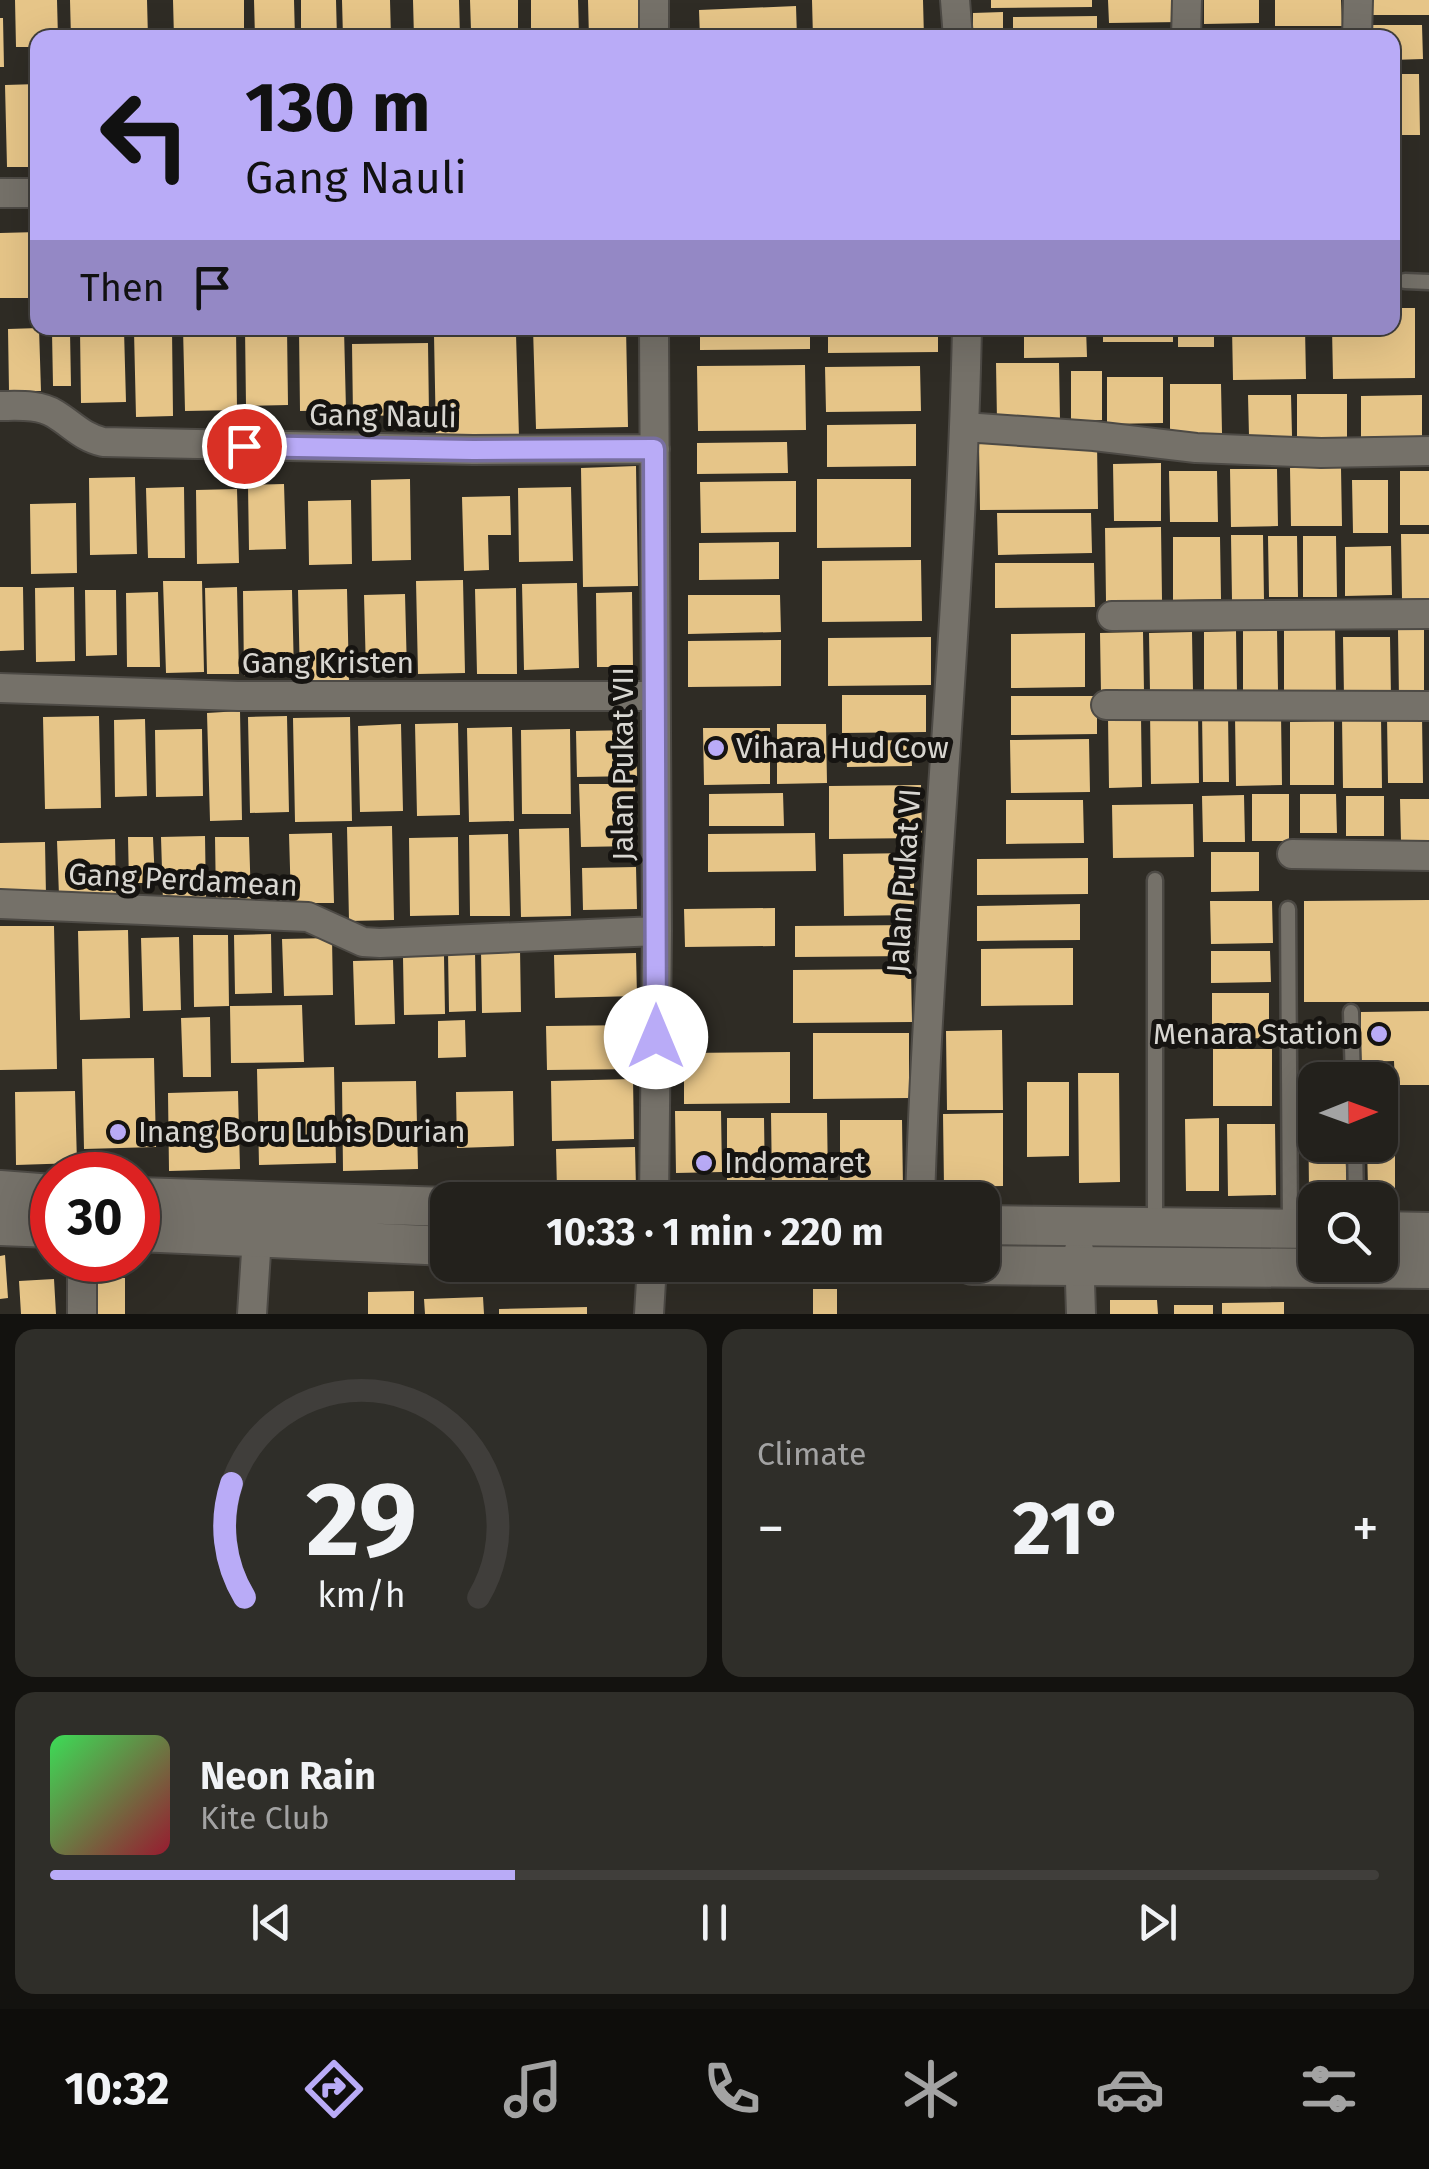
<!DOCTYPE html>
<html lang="en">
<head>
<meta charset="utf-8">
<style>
	body { margin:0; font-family:"Fira Sans",sans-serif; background:#2f2e29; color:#f1f3f6; height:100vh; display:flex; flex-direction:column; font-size:38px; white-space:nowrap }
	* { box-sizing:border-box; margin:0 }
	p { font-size:32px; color:#a3a3a3 }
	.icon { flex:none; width:55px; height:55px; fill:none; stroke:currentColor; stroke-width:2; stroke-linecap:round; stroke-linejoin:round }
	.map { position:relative; height:1314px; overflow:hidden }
	.panel { display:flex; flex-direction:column; gap:15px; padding:15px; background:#13120f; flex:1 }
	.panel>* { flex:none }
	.top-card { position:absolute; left:30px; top:30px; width:1370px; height:305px; border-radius:20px; box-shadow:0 10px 40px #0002,0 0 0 2px #403e3b; background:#b9abf7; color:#111; overflow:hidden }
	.needle { width:65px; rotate:89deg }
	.buttons { position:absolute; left:1298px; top:1062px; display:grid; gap:20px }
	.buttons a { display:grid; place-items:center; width:100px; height:100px; border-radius:20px; background:#23211c; box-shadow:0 10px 40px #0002,0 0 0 2px #403e3b; font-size:50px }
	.speed { position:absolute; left:30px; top:1152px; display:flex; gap:20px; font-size:50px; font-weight:700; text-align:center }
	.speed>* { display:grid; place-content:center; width:130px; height:130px; border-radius:50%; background:#23211c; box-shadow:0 10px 40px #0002,0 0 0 2px #403e3b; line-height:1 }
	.speed .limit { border:15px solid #d22; background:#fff; color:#111 }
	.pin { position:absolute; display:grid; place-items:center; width:85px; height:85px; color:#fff; margin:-42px; border:5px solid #fff; border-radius:50%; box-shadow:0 2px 10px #0007 }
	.me { position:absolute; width:110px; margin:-55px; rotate:0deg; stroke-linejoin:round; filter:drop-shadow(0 0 8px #0008) }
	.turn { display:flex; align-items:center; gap:35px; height:210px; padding:0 50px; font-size:45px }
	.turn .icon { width:130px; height:130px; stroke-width:2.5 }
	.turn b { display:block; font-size:70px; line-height:85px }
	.then { display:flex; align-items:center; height:95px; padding:0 50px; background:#0003; gap:20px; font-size:38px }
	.big { font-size:75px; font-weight:700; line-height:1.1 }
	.panel .card { flex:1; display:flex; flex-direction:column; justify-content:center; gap:15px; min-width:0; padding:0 35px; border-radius:20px; background:#2f2e29 }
	.panel .dial { align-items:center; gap:0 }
	.dial svg { height:260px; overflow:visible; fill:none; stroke:#403e3b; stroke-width:7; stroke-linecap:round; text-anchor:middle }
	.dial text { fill:#f1f3f6; stroke:none }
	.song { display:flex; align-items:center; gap:30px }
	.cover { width:120px; height:120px; border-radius:15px; background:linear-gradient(135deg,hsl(130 70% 55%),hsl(350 70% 35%)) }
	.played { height:10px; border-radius:5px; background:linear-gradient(90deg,#b9abf7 35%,#403e3b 35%) }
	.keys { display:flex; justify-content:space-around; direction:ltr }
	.heat { display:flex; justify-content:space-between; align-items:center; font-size:55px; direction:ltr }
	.panel .tiles { flex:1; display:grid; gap:15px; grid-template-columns:1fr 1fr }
	.card:last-child { grid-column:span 2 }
	.trip { position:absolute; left:430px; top:1182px; width:570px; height:100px; border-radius:20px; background:#23211c; box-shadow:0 10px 40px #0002,0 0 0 2px #403e3b; font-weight:700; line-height:100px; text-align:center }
	.tabs { display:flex; height:160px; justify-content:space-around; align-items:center; background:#0e0d0b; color:#a3a3a3 }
	.tabs .icon { width:70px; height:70px }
	.tabs .current { color:#b9abf7 }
	.tabs b { font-size:45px; color:#f1f3f6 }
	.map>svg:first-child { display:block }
	.building { fill:#e6c588 }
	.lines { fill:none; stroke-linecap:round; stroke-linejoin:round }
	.lane-casing { stroke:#4d4a45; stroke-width:19 }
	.street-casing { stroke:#4d4a45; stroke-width:32 }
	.secondary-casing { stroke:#4d4a45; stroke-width:42 }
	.lane { stroke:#757169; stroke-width:14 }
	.street { stroke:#757169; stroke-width:28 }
	.secondary { stroke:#757169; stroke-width:38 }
	.route-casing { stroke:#786fa1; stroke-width:25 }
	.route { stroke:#b9abf7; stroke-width:18 }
	.poi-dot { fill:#b9abf7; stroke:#161411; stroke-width:4 }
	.labels { text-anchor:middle; stroke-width:10; stroke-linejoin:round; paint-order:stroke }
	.street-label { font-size:30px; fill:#d8d6d1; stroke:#161411 }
	.poi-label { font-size:30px; fill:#d8d6d1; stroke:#161411; text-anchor:start }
</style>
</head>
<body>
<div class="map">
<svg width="1429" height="1314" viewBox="0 0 1429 1314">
	<rect width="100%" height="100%" fill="#2f2c25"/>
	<path class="building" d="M15,0H57L58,38H38V47H16Z
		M70,0H147L148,38H71Z
		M173,0H244V38H174Z
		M254,0H294L295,38H255Z
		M301,0H336L337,38H301Z
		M342,0H390L391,38H343Z
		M413,0H459L460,38H414Z
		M470,0H518V30H471Z
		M531,0H578L579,38H531Z
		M588,0H638L639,38H589Z
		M812,0H923L924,38H813Z
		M991,0H1092V7L991,8Z
		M1108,0H1180V22L1109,23Z
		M1204,0H1259V23L1204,24Z
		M1275,0H1341L1342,26H1275Z
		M1373,0H1429V15H1373Z
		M796,6L797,38H700L699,10Z
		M1003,12V38H973V13Z
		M1097,16V38H1013V17Z
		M0,18H3L4,67H0Z
		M1371,25H1422L1423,59L1392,60V38H1371Z
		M1177,30V38H1108V31Z
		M1262,31V38H1201V32Z
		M523,33V38H484V34Z
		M1392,74H1419L1420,135H1392Z
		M38,84V167H7L5,85Z
		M38,232V298H0V233Z
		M1392,308H1415V378L1333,379L1332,328H1392Z
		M39,328L41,391H9L8,329Z
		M183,328H236L237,410L185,411Z
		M245,328H287L288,405L246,406Z
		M533,328H626L628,427L536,429Z
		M700,328H810V349L700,350Z
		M828,328H938V352L828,353Z
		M1024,328H1086L1087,357L1024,358Z
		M1103,328H1173V342H1103Z
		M1178,328H1214V347H1178Z
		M1232,328H1305L1306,379L1233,380Z
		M299,329H344L346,410L300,411Z
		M80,330H124L126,402L81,403Z
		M172,330L173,416L136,417L134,331Z
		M52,332H70L71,386H53Z
		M516,334L519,437L436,439L434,335Z
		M428,343L429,415L353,416L352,344Z
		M996,363H1059L1060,421H997Z
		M805,365L806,430L698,431L697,366Z
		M920,366L921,411L826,412L825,367Z
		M1071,371H1102V420L1071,421Z
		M1107,377H1163V423L1107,424Z
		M1170,384H1221L1222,433H1170Z
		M1297,394H1347V439H1297Z
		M1248,395H1291L1292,436H1249Z
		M1422,395V436L1361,437V396Z
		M916,424V466L827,467V425Z
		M787,442L788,473L697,474V443Z
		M1097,443L1098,509L980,510L979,444Z
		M1161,463V521H1114L1113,464Z
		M636,466L638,586L583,587L581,468Z
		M1290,468H1341L1342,526H1291Z
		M1230,469H1277L1278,526L1231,527Z
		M1169,471H1217L1218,522H1170Z
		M1400,471H1429V525H1400Z
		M135,477L137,554L90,555L89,478Z
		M410,479L411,560L372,561L371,480Z
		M817,479H911V547L817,548Z
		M1352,480H1388V533H1353Z
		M796,481V532L701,533L700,482Z
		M284,484L286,549L249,550L248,485Z
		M184,487L185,558H148L146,488Z
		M571,487L573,561L519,562L518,488Z
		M237,489L239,563L197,564L196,490Z
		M510,496L511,535H488L489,570L464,571L462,497Z
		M351,500L352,564L309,565L308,501Z
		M76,503L77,573L31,574L30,504Z
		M997,513H1091L1092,553L998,555Z
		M1161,527L1162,600L1106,601L1105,528Z
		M1401,534H1429V598L1402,599Z
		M1231,535H1263L1264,601H1232Z
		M1268,536H1297L1298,597H1269Z
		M1303,536H1336L1337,597H1303Z
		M1173,537H1220L1221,599L1173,600Z
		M779,542V579L699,580V543Z
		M1391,546L1392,595L1345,596V547Z
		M921,560L922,621L822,622V561Z
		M995,563H1094L1095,607L995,608Z
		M463,580L465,673L418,674L416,581Z
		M163,581H202L204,672L166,673Z
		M577,583L579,668L524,670L522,584Z
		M0,587H23L24,650L0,651Z
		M74,587L75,661L36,662L35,588Z
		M237,587L239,674H207L205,588Z
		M516,588L517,674H477L475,589Z
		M347,589L349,681H300L298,590Z
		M85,590H116L117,655L86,656Z
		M292,590L294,674L244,676L243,591Z
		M158,592L160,667H127L126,593Z
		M632,592L633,667H597L596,593Z
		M405,594L407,673H366L364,595Z
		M688,595H780L781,632L688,634Z
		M1284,626H1335L1336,695L1284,696Z
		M1243,630H1277L1278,690L1243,691Z
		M1398,630H1424V699H1399Z
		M1236,631L1237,693H1204V632Z
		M1143,632L1144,692L1101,693L1100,633Z
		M1192,632L1193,691L1150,692L1149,633Z
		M1085,633V687L1011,688V634Z
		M931,637V685L828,686V638Z
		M1343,637H1390L1391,697H1344Z
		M781,640V686L688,687V641Z
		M842,695H926V732L842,733Z
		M1011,696H1097V734L1011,735Z
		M240,711L242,820L210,821L207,713Z
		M1198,711L1199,783L1151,784L1150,712Z
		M1202,713H1228L1229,782H1203Z
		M1281,714L1282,785L1236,786L1235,715Z
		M99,716L101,808L45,809L43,717Z
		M287,716L289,812L250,813L248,717Z
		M1387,716H1422L1423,783H1388Z
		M350,717L352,821L295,822L293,718Z
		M1108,717H1141L1142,787L1109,788Z
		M1342,717H1381L1382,788H1343Z
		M145,719L147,796L115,797L114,720Z
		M1334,721V785H1290V722Z
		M458,723L460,815L417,816L415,724Z
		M401,724L403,811L360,812L358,726Z
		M777,724H826L827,783L777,784Z
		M512,727L514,821L469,822L467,728Z
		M703,728H770V784L704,785Z
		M202,729L203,796L156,797L155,730Z
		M570,729L571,814H522L521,730Z
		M636,730L637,776L577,777L576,731Z
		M1089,739L1090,792L1011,793L1010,740Z
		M911,740L912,766L847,767L846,741Z
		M579,784H635L636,846L581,847Z
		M921,785L922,838L829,839V786Z
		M783,793L784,826H709V794Z
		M1252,794H1289V841H1252Z
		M1300,794H1336L1337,833H1300Z
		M1244,795L1245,842H1203L1202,796Z
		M1346,796H1384V836H1346Z
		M1400,799H1429V841H1401Z
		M1006,800H1083L1084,843L1006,844Z
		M1193,804L1194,857L1113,858L1112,805Z
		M392,826L394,920L349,921L347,827Z
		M569,828L571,916L521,917L519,829Z
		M332,833L334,903H291L289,834Z
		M815,833L816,871L708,872V834Z
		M508,834L510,916H470L469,835Z
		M205,836L206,901L163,902L161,837Z
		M128,837H153L155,883H129Z
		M215,837H249L251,900L216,901Z
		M458,837L459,915L410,916L409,838Z
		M115,839L116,895L59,896L57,841Z
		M45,842L46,896L0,897V843Z
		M1211,852H1259V891L1211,892Z
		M914,853V915L844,916L843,854Z
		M1088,858V894L977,895V859Z
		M636,867L637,909L583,910L582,868Z
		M1429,900V1002H1304V901Z
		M1210,901H1272L1273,943L1211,944Z
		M1080,904V940L977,941V906Z
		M775,908V946L685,947L684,909Z
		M913,925V956L795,957V926Z
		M0,926H54L57,1069L0,1070Z
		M128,930L130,1018L80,1020L78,931Z
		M271,934L272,993L235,994L234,935Z
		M193,935H228L229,1006L194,1007Z
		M179,937L181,1010L143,1011L141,938Z
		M332,938L333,995L284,996L282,939Z
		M1073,948V1005L981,1006V949Z
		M520,949L521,1012L482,1013L481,950Z
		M448,951H475L476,1011L449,1012Z
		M1211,951H1270L1271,982L1211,983Z
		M636,953L637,996L555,998L554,955Z
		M444,956L445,1014L404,1015L403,957Z
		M393,960L395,1024L355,1025L353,961Z
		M911,969L912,1022L793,1023V970Z
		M1212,993H1269V1038L1212,1039Z
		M302,1005L304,1062L231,1063L230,1006Z
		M1429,1011V1085H1395L1394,1061L1361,1062V1012Z
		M210,1017L211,1077H183L181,1018Z
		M465,1020L466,1057L438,1058V1021Z
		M638,1025V1069L547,1070L546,1026Z
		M1002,1030L1003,1110H947L946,1031Z
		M813,1033H909V1098L813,1099Z
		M1213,1049H1272V1106H1213Z
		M790,1052V1103L684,1104V1053Z
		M154,1058L156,1147L84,1149L82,1059Z
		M334,1067L336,1163L259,1165L257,1069Z
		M1078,1073H1119L1120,1182L1079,1183Z
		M633,1079L634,1139L552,1141L551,1081Z
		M416,1081L418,1169L343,1171L342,1082Z
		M1027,1082H1069V1156L1027,1157Z
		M75,1091L77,1163L16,1165L15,1092Z
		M238,1091L240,1169L169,1171L168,1093Z
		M513,1091L514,1146L457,1148L456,1092Z
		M1380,1098H1395V1188H1368L1367,1145H1380Z
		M1308,1102H1315V1145H1345L1347,1189H1309Z
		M675,1111H721L722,1172L676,1173Z
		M771,1113H827L828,1185L772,1186Z
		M1003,1113V1186L944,1187L943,1114Z
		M727,1118H764L765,1186H727Z
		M1219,1118V1191H1186L1185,1119Z
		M840,1120H902L903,1189H840Z
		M1227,1124H1275L1276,1195L1228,1196Z
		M635,1147L636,1188L557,1190L556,1149Z
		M5,1255L8,1298L0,1299V1256Z
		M93,1277L125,1278V1314H93Z
		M54,1279L56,1314H21L19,1281Z
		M813,1289H837V1314H813Z
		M414,1291V1314H368V1292Z
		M483,1297L484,1314H425L424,1299Z
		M1110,1300H1157L1158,1314H1110Z
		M1284,1302V1314H1222V1303Z
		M1174,1305H1213V1314H1174Z
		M587,1307V1314H499V1309Z"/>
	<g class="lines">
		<g class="lane-casing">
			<path id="lane" d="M1405,281L1429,282
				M1288,909L1290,1229
				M1351,1012L1353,1080
				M1355,1145L1356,1200
				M1155,1225V880"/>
		</g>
		<g class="street-casing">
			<path id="street" d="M955,0L958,38
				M654,38V0
				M1186,38L1187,0
				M1357,38L1358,0
				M0,193H38
				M654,328L657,931L654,1200
				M0,406C18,406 39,404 55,414C73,425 82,437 103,442L473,450L655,449
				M964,427L1094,436L1196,448L1321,453L1429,451
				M1112,616L1429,614
				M0,688L238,696H655
				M1106,705L1429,706
				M1292,854L1429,856
				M0,904L308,917L363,942L380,943L657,931
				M920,1200C929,909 961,619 967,328
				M1079,1250L1081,1314
				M82,1314V1260
				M252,1314L257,1237
				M649,1314L652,1265"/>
		</g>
		<g class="secondary-casing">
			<path id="secondary" d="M0,1190L52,1194
				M138,1197L448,1207
				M982,1225L1315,1229
				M0,1226L52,1228
				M1380,1231L1429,1232
				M138,1232L448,1246
				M972,1265L1429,1269"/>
		</g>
		<use href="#lane" class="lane"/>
		<use href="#street" class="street"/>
		<use href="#secondary" class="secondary"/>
	</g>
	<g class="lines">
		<g class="route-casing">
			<path id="route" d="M244,446L473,450L654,449L656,1037"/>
		</g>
		<use href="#route" class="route"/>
	</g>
	<g class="poi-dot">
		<circle cx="716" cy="748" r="10"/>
		<circle cx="1379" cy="1034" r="10"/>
		<circle cx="118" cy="1132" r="10"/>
		<circle cx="704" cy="1163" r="10"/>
	</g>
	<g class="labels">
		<g class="street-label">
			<text transform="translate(383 416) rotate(1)" y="10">Gang Nauli</text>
			<text x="328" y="673">Gang Kristen</text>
			<text transform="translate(623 764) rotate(-90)" y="10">Jalan Pukat VII</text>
			<text transform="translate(183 880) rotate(3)" y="10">Gang Perdamean</text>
			<text transform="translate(904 881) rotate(-86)" y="10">Jalan Pukat VI</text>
		</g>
		<g class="poi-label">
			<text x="736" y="758">Vihara Hud Cow</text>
			<text x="1359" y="1044" text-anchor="end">Menara Station</text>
			<text x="138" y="1142">Inang Boru Lubis Durian</text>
			<text x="724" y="1173">Indomaret</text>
		</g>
	</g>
</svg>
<div class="buttons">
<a><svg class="needle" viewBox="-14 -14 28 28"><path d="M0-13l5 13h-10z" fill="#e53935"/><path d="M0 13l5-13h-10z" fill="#a3a3a3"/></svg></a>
<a><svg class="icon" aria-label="search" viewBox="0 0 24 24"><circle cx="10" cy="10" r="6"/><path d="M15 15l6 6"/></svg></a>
</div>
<div class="speed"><div class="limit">30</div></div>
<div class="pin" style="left:244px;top:446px;background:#d93025"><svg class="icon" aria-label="arrive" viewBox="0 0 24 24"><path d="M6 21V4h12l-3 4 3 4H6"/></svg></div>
<svg class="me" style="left:656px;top:1037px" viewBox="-20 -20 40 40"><circle r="19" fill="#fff"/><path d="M0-13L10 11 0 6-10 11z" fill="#b9abf7"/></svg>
<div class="trip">10:33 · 1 min · 220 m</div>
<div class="top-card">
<div class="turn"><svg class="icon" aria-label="left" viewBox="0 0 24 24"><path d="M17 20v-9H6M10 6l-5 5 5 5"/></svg><div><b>130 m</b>Gang Nauli</div></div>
<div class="then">Then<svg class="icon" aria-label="arrive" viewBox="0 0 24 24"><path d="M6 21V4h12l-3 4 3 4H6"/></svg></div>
</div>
</div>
<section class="panel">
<div class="tiles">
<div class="card dial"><svg viewBox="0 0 100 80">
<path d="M14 69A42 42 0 1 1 86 69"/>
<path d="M14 69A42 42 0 0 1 10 34" stroke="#b9abf7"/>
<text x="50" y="56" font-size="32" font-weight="700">29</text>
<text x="50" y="72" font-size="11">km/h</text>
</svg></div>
<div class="card"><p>Climate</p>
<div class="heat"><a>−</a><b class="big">21°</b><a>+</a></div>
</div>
<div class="card">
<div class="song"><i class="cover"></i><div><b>Neon Rain</b><p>Kite Club</p></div></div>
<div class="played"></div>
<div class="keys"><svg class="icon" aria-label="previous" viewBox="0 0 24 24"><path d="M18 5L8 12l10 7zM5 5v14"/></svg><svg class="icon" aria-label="pause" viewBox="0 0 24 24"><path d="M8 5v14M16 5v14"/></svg><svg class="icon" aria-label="next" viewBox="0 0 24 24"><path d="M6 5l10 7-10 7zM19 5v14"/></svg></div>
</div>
</div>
</section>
<nav class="tabs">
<b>10:32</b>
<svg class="icon current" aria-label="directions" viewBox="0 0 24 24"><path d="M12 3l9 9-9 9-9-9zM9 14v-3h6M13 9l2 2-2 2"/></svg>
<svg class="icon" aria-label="music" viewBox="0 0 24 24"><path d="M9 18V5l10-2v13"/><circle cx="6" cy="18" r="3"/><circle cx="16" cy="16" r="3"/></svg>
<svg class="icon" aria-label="phone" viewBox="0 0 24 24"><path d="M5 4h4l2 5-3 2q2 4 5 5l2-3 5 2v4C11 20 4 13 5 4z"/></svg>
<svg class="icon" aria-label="climate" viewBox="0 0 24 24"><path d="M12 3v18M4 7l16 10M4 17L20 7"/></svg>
<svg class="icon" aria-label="car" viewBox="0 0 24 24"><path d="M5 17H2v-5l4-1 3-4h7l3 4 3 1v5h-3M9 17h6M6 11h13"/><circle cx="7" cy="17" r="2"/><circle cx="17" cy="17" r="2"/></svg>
<svg class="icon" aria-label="filters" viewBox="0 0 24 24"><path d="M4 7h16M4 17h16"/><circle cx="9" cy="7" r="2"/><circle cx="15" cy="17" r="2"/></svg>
</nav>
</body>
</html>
